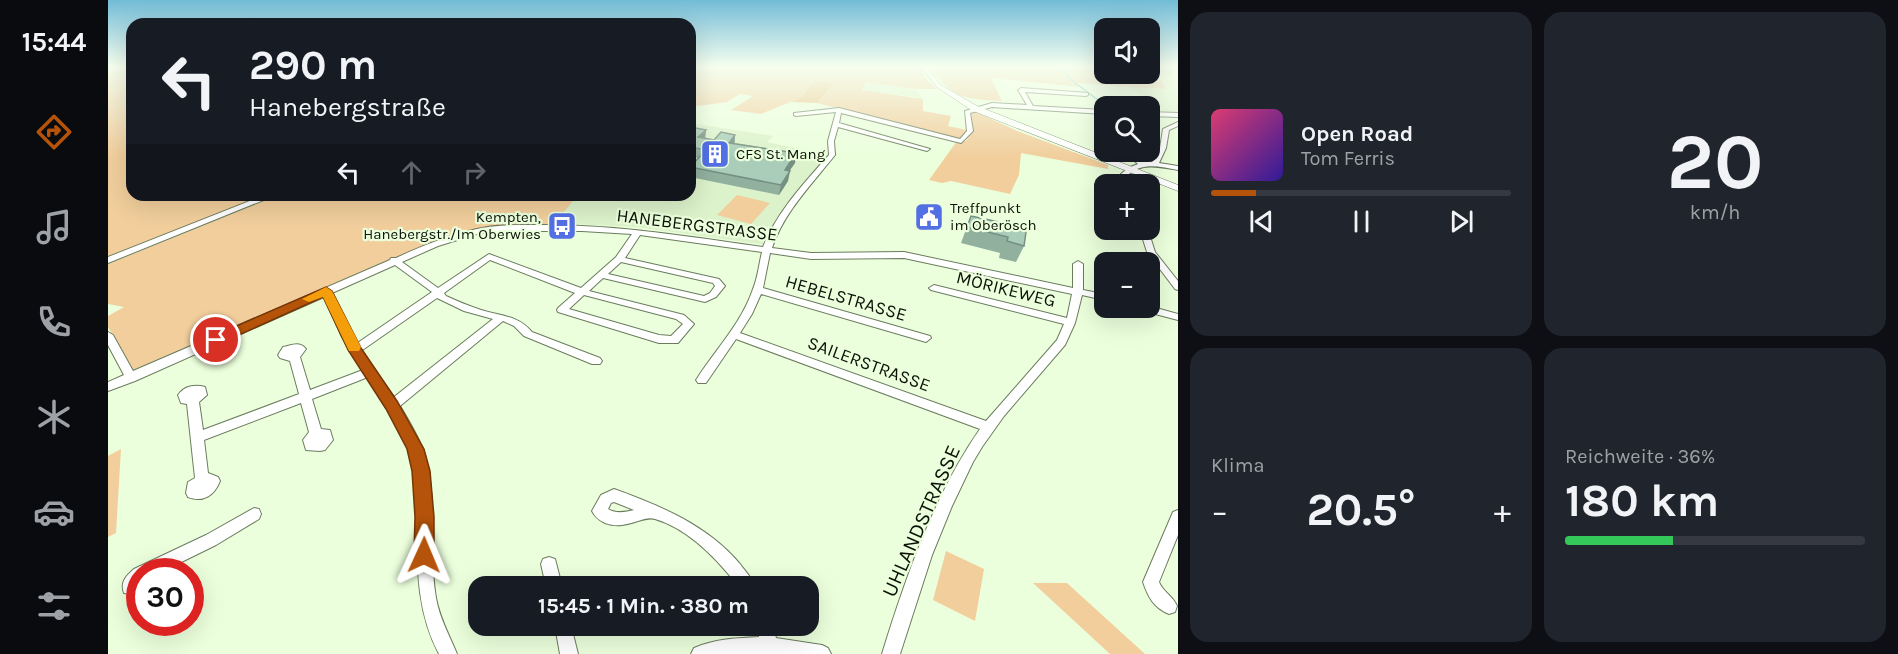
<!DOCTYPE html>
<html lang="de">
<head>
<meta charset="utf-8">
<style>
	body { margin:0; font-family:Karla,sans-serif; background:#20242c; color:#f1f3f6; height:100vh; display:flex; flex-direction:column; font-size:22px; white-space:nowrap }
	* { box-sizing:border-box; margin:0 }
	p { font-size:20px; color:#9ea1a6 }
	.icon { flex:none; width:33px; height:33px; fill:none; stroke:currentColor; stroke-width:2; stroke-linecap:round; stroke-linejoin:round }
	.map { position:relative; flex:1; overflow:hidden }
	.sheet { display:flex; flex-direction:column; gap:12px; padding:12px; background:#0d0f14; width:720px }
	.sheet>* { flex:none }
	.hud { position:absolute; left:18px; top:18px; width:570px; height:183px; border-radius:18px; box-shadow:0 6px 24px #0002; background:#171b24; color:#f1f3f6; overflow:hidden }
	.tools { position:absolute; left:986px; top:18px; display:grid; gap:12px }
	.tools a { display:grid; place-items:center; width:66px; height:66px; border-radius:12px; background:#171b24; box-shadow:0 6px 24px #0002; font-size:30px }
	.speed { position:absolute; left:18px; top:558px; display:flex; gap:12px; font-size:30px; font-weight:700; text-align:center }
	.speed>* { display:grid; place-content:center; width:78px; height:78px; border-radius:50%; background:#171b24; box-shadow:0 6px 24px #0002; line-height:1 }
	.speed .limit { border:9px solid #d22; background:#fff; color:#111 }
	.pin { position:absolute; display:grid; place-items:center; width:51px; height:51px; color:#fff; margin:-26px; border:3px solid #fff; border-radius:50%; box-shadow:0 2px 6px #0007 }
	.me { position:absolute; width:66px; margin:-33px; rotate:1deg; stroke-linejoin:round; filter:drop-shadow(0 0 4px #0008) }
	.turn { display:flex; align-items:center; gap:21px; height:126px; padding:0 24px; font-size:27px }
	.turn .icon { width:78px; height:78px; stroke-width:2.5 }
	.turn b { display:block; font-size:42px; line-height:51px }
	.lanes { display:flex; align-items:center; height:57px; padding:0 24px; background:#0003; justify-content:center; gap:30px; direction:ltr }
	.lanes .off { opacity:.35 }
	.big { font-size:45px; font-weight:700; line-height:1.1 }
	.sheet .tile { flex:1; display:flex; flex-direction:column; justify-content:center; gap:9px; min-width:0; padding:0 21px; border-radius:18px; background:#20242c }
	.sheet .dial { align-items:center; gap:0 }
	.dial b { font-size:78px; line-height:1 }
	.song { display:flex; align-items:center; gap:18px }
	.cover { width:72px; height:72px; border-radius:9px; background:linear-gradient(135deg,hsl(340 70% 55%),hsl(250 70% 35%)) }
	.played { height:6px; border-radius:3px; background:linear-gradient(90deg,#b45309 15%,#363941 15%) }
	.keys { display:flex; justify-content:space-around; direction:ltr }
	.heat { display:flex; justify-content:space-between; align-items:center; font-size:33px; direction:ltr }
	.charge { height:9px; border-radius:4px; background:linear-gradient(90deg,#34c759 36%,#363941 0) }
	.sheet .tiles { flex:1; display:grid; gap:12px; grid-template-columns:repeat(2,1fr) }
	.trip { position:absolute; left:360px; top:576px; width:351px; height:60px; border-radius:18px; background:#171b24; box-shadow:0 6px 24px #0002; font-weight:700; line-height:60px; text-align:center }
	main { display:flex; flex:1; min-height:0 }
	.menu { display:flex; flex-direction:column; width:108px; justify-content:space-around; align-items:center; background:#090b0e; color:#9ea1a6 }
	.menu .icon { width:42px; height:42px }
	.menu .selected { color:#b45309 }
	.menu b { font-size:27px; color:#f1f3f6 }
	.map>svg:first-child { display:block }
	.built { fill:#dcf2ca }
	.green { fill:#f1ce9c }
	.forest { fill:#ebbf7e }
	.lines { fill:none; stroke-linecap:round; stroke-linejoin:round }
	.stream { stroke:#61c7bd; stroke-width:1.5 }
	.street-casing { stroke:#6b7c5e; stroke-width:2 }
	.secondary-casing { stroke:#6b7c5e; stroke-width:1 }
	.street { fill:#fff; fill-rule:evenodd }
	.secondary { fill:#fff; fill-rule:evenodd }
	.wall { fill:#91b09e }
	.shaded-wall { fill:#769081 }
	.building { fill:#a9cdb8; stroke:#769081; stroke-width:1.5 }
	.route { fill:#b45309; stroke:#753606; stroke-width:1.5 }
	.slow { fill:#f59e0b }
	.labels { text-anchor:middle; stroke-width:4.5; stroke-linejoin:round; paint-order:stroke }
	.far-poi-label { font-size:15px; fill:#0c1207; stroke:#ebffdc; text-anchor:start }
	.street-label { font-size:18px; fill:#0c1207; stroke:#ebffdc }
	.near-street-label { font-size:21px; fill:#0c1207; stroke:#ebffdc }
</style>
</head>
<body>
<main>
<nav class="menu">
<b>15:44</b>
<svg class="icon selected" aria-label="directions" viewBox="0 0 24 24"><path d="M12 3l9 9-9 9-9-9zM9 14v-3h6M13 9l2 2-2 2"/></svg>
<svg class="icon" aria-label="music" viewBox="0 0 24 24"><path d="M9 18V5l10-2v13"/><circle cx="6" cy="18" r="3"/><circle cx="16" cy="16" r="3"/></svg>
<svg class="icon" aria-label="phone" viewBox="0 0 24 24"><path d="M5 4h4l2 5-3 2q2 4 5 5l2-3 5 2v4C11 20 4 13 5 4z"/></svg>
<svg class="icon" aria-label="climate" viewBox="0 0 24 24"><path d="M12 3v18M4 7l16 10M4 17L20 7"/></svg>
<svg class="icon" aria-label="car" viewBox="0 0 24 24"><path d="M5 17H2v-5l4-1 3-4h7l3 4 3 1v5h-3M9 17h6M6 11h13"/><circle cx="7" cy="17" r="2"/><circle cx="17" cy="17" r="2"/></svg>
<svg class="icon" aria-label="filters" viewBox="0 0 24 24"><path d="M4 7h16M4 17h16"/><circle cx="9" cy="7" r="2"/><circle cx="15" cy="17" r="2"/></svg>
</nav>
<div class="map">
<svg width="1070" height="654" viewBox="0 0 1070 654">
	<rect width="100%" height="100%" fill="#ebffdc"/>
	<path class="built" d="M1065,67H1070V116L1051,110L1020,86L1058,89L1048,74H1066Z
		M758,82L808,89L815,98L754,90Z
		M582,123L665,136L659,142L721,156L658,245L529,227L445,223L470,195H582Z"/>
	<path class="green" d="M0,67H24V195H161L0,259Z
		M582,67H811L818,79L829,89H808L758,82L754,90L815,99V111L843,116L840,126L859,130L853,140L709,103L724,85L653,114L623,110L645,96L632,94L619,102L582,107Z
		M822,67H996V74H1041V67H1064L1066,75L1049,74L1058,89L969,83L973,87L883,78L894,101C857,99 845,99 822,67Z
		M866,111L907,130L1000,165V169L913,153L911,175L902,194L843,181L834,183L821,180L849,141H858L864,132L861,112Z
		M170,195H470L444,226L369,229L343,236L299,253L27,374L0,327V316L16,307L0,304V264Z
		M629,195L662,203L643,224L609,215Z
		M13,449L8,533L0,537V456Z
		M838,551L876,569L867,621L825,600Z
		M925,583H959L1037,654H1002Z"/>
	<path class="forest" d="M707,81L725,84L709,103L683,102L694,97Z"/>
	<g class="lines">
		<path class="stream" d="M947,67L956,71L962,79L998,106"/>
		<g class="street-casing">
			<path id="street" d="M913,88L980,93V95L978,96L917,92L925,106L996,110V114L884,107L862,113L865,131L853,143L733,113L731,123L822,149L819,151L730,127L726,141L727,155C704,184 676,212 664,248L703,253L796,252L965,288V264L970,261L975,264V290L996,294V300L974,295L967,323L957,345L896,416L874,447L865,462L844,506L824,555L792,654H774C797,579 827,493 872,429L628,339L598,383H590L588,380L590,377C609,348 634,322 645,289C650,277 651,264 654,252L532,235L517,258L611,279L617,286L608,297L597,302L495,278L481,291L576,315L586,324L570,343H551L450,312L449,310L450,308L467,293L382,260L336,293L338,296C349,301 361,306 373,310C392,316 410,315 424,332L492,358L494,361L492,364H484L416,336L406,326L395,321L292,406C301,421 311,437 317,455C330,501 320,551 328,598C332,620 341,634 349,654H331C306,607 310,558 308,507C308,490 308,473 304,457C296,427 276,402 260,377L204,399L213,429L222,430L225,440L217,450L212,451L198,450L195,440L201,432L193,403L96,440L100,473L110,477L112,481C107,495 95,503 80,497L78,493L80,482L87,478L79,404L73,403L70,395C76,386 87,384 97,387L99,395L91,402L95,430L191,394L182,361L172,358L170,355L175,347C184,345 192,341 198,349L192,357L202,390L255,370L234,337L216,297L27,381L0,391V382L16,375L0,345V332L5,335L25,371L282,260L283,258H288C314,246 341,235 369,229C391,224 415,225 438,225C511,225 583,237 655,247C669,212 696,183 721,155L720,141L728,112L688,116L686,115V113L731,108L852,139L859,131L857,111L884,103L919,105L910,90ZM407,231H474L524,234L508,257L473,288L381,254L330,288L294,262L330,246L372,233ZM662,253L703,259L796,258L964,294L959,318L826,285L821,288L823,290L956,324L949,340L878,421L632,333L644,314L653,294L818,342L823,338L822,336L655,288ZM513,262L605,283L607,286L602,293L596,296L500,274ZM287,265L324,292L248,344L224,293ZM476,295L568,319L575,324L563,336L551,335L461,309ZM329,298L356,311L385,319L286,397L253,351Z
				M1041,112L1070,113V117L1041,116Z
				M1070,122V126L1061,130L1058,148L1051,163L1070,166V170C1053,167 1035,162 1021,174L1032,184H1024L1013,174L1020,168L1030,164L1017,152C1028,152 1033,162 1044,162L1052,148L1055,129Z
				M157,195H168L0,263V257Z
				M1032,230H1040L1047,252L1070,281V290L1067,289L1039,252Z
				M1041,306L1070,314V320L1032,310L1031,308Z
				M506,489C553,506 599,525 632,564C637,571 644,578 647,586H630C610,560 581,529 547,519C535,515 518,531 497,523C491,520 487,517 484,511L493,495ZM506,502L526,510C518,512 508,514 500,509L503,503Z
				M146,508L151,509L153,514L151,519L108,545L53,572H32V596L16,593C12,582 18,576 26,569L98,535Z
				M1070,510V535L1051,582C1055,592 1065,596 1069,606L1067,612L1061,614C1046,608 1040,597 1035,582L1065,512Z
				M441,557L447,559L454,586H438L433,564L435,559Z
				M447,626H463L470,654H452Z
				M649,626H665L668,638L714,645L720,648L723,654H583L586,648C606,639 629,638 651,637Z"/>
		</g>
		<g class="secondary-casing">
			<path id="secondary" d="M813,67H819L833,85L869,106L1070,185V191L863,110L829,87Z"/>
		</g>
		<use href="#street" class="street"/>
		<use href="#secondary" class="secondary"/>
	</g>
	<path class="wall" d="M582,127L598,130L597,138L606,140L627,135V143L688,153L687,163L681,171L680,181L671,195L582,177V167L590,158L582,157Z
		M863,216L890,226L916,246L908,262L891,258L892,253L853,243Z"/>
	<path class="shaded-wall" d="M598,130L597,139L590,137Z
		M627,135L626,144L621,143Z
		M688,153L687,163L675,180L677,170Z
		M682,171L680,181L671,195L673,185Z"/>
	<path class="building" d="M582,127L598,130L590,137L606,140L613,132L627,135L621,143L688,153L677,170L682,171L673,185L582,167L598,150L582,147Z
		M863,216L891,222L890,226L918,232L916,246L899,241L900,237L859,227Z"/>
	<linearGradient id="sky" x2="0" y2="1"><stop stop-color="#72bcd7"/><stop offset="0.42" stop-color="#f6ffef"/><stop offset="1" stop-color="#f6ffef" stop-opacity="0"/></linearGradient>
	<rect width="1070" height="158" fill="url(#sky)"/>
	<path class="route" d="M218,287L224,291L253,348L289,401L316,449L322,471L326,517V555L323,562L316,565L309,562L306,555L307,517L304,471L299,449L278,409L240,350L215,297L113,343L108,345L101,340L103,337Z"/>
	<path class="slow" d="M218,287L224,291L253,347L251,351H241L215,297L201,302L194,299Z"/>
	<defs>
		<g id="building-square" transform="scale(1.5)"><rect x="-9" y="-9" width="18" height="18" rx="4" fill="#536fe4" stroke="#ebffdc"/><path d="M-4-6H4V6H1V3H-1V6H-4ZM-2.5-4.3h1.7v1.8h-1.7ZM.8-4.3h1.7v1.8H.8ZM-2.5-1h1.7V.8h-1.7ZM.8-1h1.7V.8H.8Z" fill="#fff"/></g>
		<g id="civic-square" transform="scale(1.5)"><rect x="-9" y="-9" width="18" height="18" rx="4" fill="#536fe4" stroke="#ebffdc"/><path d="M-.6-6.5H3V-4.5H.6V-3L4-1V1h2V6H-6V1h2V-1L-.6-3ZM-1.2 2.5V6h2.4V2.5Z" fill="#fff"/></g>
		<g id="bus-square" transform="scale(1.5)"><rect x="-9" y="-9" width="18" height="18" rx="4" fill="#536fe4" stroke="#ebffdc"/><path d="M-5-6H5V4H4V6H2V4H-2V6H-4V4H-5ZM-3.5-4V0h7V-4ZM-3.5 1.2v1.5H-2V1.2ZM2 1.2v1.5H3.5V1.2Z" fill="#fff"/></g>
	</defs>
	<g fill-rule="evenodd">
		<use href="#building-square" x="607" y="154"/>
		<use href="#civic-square" x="821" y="217"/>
		<use href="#bus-square" x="454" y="226"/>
	</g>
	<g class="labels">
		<g class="far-poi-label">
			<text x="628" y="159">CFS St. Mang</text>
			<text x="842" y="213">Treffpunkt<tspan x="842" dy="17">im Oberösch</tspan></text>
			<text x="433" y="222" text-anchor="end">Kempten,<tspan x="433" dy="17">Hanebergstr./Im Oberwies</tspan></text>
		</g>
		<g class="street-label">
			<text transform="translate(589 225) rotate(7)" y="6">HANEBERGSTRASSE</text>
			<text transform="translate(898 289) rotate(14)" y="6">MÖRIKEWEG</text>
			<text transform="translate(738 298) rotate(16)" y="6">HEBELSTRASSE</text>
			<text transform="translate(761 364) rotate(20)" y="6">SAILERSTRASSE</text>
		</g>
		<g class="near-street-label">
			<text transform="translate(813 521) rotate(-66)" y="7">UHLANDSTRASSE</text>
		</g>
	</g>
</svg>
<div class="tools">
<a><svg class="icon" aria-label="sound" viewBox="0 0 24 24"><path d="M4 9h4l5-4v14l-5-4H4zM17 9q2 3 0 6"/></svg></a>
<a><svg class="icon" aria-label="search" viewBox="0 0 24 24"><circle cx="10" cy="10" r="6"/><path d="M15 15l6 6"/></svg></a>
<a>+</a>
<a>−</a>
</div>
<div class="speed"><div class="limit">30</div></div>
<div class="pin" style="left:108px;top:340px;background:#d93025"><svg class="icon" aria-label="arrive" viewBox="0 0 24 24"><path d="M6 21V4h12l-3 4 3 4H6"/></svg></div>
<svg class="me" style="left:316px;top:555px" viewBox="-20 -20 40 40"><path d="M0-17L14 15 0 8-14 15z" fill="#b45309" stroke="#fff" stroke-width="4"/></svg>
<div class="trip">15:45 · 1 Min. · 380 m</div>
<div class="hud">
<div class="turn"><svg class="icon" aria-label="left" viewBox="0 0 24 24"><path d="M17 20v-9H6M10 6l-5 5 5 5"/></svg><div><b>290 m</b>Hanebergstraße</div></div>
<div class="lanes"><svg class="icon" aria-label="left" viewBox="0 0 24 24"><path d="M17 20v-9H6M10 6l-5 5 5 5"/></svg><svg class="icon off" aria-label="ahead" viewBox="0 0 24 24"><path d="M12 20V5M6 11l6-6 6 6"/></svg><svg class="icon off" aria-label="right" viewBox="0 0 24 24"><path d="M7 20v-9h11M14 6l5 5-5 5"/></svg></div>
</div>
</div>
<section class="sheet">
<div class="tiles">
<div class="tile">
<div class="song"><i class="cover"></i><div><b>Open Road</b><p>Tom Ferris</p></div></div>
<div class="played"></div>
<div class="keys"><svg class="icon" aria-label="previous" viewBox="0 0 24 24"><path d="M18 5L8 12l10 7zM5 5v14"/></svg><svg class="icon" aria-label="pause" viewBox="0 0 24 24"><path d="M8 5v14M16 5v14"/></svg><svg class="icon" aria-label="next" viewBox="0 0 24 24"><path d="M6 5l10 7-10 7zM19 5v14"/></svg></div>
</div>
<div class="tile dial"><b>20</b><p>km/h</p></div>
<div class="tile"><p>Klima</p>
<div class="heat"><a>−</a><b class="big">20.5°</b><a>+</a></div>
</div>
<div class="tile"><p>Reichweite · 36%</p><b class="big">180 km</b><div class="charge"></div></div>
</div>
</section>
</main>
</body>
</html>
